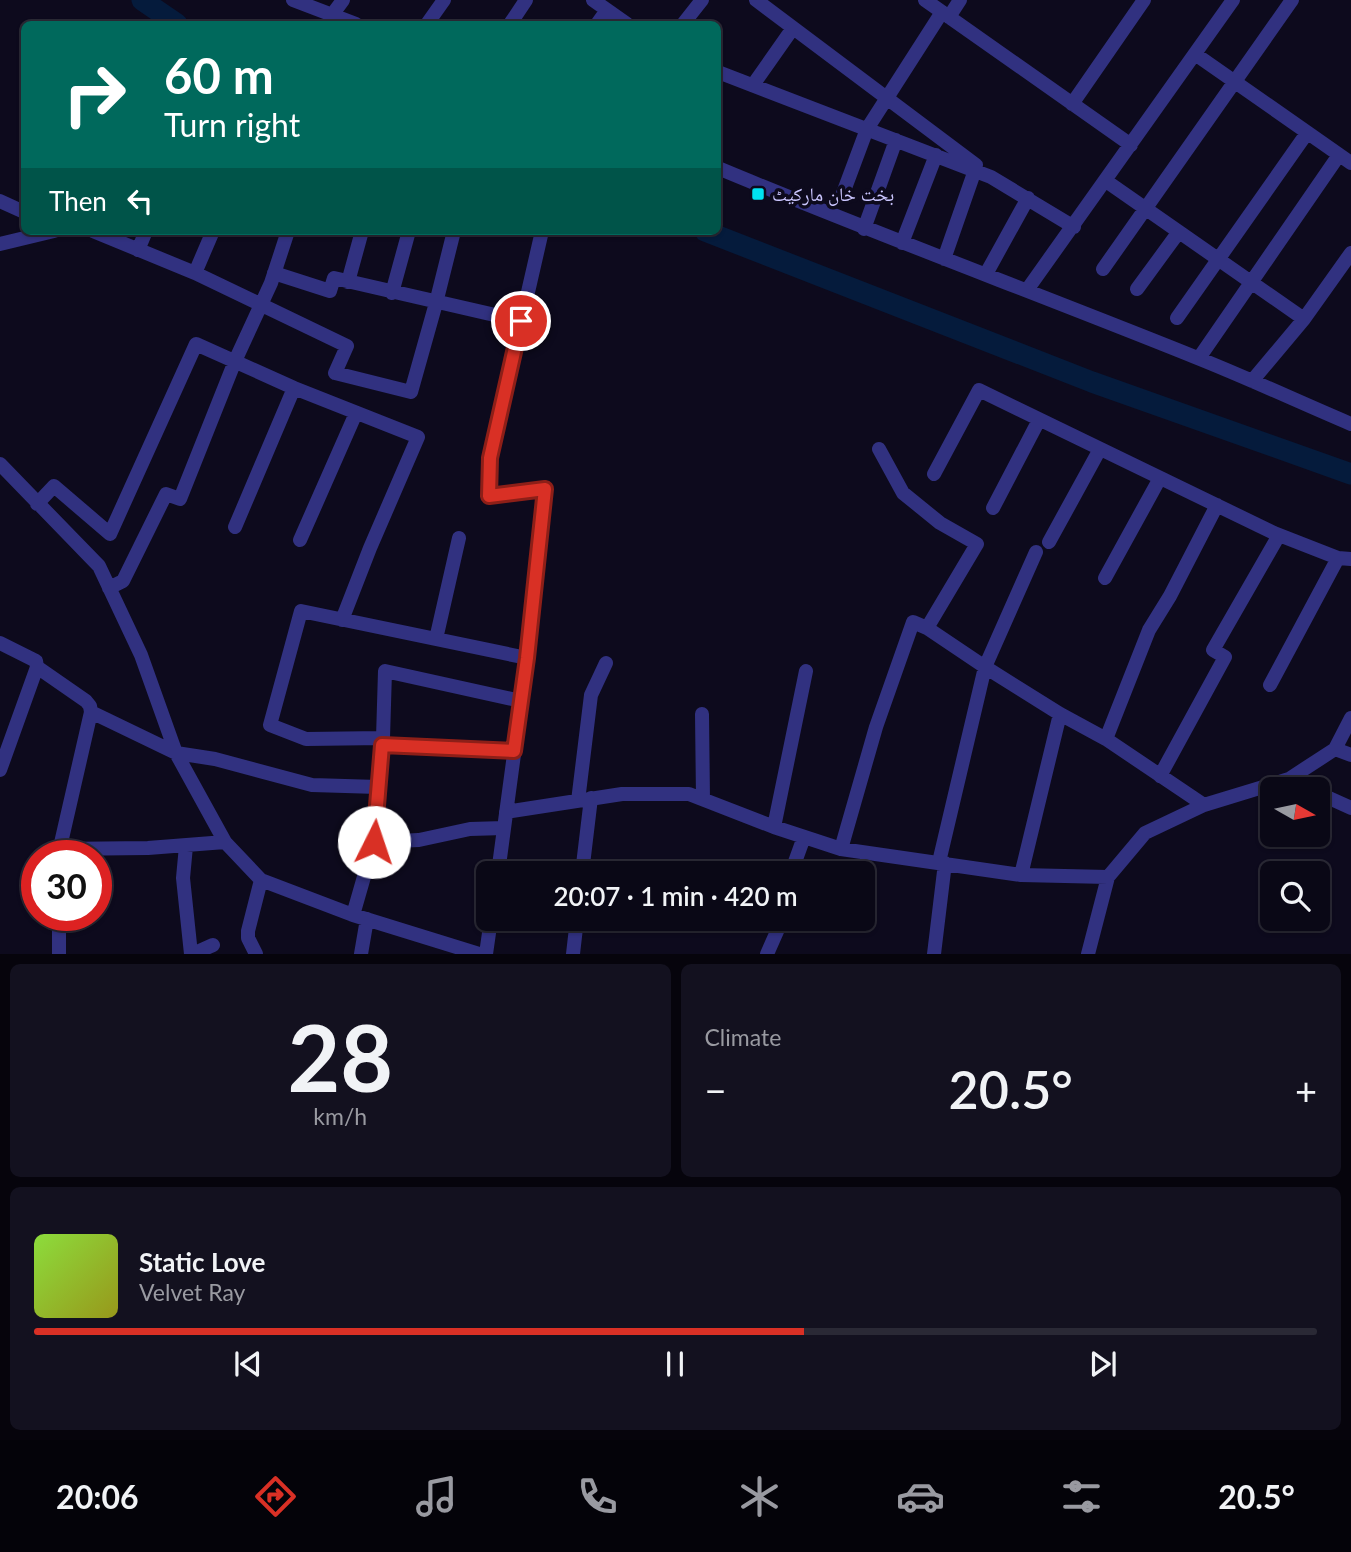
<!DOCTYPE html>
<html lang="en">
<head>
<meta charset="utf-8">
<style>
	body { margin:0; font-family:Lato,"Noto Naskh Arabic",sans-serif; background:#13111f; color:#f1f3f6; height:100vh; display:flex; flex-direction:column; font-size:26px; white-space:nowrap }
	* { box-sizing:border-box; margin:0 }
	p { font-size:23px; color:#999aa1 }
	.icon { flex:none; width:38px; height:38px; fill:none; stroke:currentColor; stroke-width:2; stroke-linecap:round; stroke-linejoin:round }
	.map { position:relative; height:954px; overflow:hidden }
	.side { display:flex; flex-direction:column; gap:10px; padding:10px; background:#06040c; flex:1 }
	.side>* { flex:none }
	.hud { position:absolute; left:21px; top:21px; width:700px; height:214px; border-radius:10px; box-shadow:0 2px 5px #0004,0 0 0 2px #2a2935; background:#00695c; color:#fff; overflow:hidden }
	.needle { width:46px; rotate:99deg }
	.tools { position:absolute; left:1260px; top:777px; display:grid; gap:14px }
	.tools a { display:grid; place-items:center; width:70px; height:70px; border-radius:10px; background:#0a0816; box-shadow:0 2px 5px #0004,0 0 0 2px #2a2935; font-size:35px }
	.speed { position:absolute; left:21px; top:840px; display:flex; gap:14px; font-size:35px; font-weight:700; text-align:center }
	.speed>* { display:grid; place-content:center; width:91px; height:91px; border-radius:50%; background:#0a0816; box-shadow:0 2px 5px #0004,0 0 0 2px #2a2935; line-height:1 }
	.speed .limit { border:10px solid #d22; background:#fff; color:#111 }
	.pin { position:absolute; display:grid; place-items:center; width:60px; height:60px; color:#fff; margin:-30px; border:4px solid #fff; border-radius:50%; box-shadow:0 2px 7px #0007 }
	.me { position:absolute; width:77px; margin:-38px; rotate:4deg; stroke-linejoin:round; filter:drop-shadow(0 0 5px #0008) }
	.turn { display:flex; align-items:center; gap:24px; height:147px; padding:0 28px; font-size:32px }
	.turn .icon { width:91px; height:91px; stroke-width:2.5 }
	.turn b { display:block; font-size:49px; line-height:60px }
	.then { display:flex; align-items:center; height:66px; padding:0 28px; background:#0003; gap:14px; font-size:26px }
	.big { font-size:52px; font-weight:600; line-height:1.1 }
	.side .tile { flex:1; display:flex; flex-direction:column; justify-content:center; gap:10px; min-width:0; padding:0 24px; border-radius:10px; background:#13111f }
	.side .dial { align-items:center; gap:0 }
	.dial b { font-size:91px; line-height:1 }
	.song { display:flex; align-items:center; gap:21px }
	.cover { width:84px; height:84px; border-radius:10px; background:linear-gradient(135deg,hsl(90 70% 55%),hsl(60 70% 35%)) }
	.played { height:7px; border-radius:4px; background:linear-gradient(90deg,#d93025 60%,#2a2935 60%) }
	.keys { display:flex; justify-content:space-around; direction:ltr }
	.heat { display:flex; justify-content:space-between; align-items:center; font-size:38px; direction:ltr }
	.side .tiles { flex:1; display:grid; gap:10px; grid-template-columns:1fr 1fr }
	.tile:last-child { grid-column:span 2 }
	.trip { position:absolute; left:476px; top:861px; width:399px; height:70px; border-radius:10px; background:#0a0816; box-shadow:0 2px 5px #0004,0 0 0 2px #2a2935; font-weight:600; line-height:70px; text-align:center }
	.tab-bar { display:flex; height:112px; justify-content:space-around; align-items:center; background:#040309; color:#999aa1 }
	.tab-bar .icon { width:49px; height:49px }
	.tab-bar .active { color:#d93025 }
	.tab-bar b { font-size:32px; color:#f1f3f6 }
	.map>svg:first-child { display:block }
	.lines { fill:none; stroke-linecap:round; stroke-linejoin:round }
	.river { stroke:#051b3c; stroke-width:21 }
	.minor { stroke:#313180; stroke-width:14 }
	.route-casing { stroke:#8d1f18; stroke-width:18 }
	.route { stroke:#d93025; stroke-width:12 }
	.poi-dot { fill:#00e2f1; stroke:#0d0a1d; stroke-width:2.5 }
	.labels { text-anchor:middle; stroke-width:7; stroke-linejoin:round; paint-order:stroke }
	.poi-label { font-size:19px; fill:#cbc6ff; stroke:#0d0a1d; text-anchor:start }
</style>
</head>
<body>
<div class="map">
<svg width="1351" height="954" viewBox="0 0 1351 954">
	<rect width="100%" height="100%" fill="#0d0a1d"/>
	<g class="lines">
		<path class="river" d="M142,0L177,24
			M705,231L1092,382L1351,474"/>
		<path class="minor" d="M293,0L356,24
			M593,0L627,24
			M756,0L976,165
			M925,0L1131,145
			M332,15L343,0
			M949,17L960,0
			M427,24L444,0
			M510,24L526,0
			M597,24L607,10
			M683,24L702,0
			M1195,54L1351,163
			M718,72L991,177L1074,227
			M753,85L793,28
			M1072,104L1144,0
			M718,168C876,234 1036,293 1195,357C1248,378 1299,402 1351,424
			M1106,181L1304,319
			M842,196L867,129L942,12
			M0,201L24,212
			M864,229L896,140
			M93,231L195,273
			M213,231L195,273L347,346L335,373L411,392L436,303L454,231
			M902,243L936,155
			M0,244L54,231
			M138,250L146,231
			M944,259L975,170
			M1103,269L1292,0
			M274,273L330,291L334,278L521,321
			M986,274L1028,198
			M348,282L362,231
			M1137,289L1178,233
			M1027,290L1233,0
			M392,293L409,231
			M1177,318L1307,133
			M1199,358L1339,155
			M1252,381L1304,319L1351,253
			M879,449L903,493L940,523L977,544L927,628
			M0,464L99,566L141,655L176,753L225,842L261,880L353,915L479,954
			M934,474L979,390L1274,533L1338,558L1351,559
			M37,504L54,486L110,534L196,344L294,388L418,437L370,548L342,620
			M993,508L1039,420
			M235,527L294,388
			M300,540L356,413
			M1049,542L1100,449
			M1105,578L1160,478
			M109,588L123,581L166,494L180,499L235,361L271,283L288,231
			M436,639L459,538
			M0,643L36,661L37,667L0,770
			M37,667L86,701L90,706L91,712L58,856
			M1270,685L1338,558
			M91,712L176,753L215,759L312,785L378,787
			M702,714L703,799
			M383,738L385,671L521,701
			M1106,739L1149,630L1170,596L1217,505
			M382,745L515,751
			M1335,749L1351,755
			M1160,776L1225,657L1213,650L1279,535
			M1289,779L1310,789
			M1318,793L1351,808
			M578,801L591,695L606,663
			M506,812L622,794H689L774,827L841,849L1021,875L1108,877
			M774,827L806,671
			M374,842L419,840L470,829L504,828
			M186,846L183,878L191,954
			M58,849L148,848L225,842
			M841,849L876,727L913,622L927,628L985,667L1060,714L1106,739L1204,805
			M939,862L985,667L1036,552
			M498,873L527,658L545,489L489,496L490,458L542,231
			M582,873L591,798
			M791,873L804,837
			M1021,875L1060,714
			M59,915V954
			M353,915L374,842L383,738L306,739L270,725L301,611L527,658
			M193,954L213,945
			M256,954L248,938V931L261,880
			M361,954L367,919
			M486,954L491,919
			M573,954L577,919
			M767,954L782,920L780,919
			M934,954L945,863
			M1088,954L1108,877L1145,833L1204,805L1289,779L1335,749L1351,718"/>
	</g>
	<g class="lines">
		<g class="route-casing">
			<path id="route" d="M374,842L382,745L514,751L527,658L545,489L489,496L490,458L521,321"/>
		</g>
		<use href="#route" class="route"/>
	</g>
	<rect class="poi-dot" x="751" y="187" width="14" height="14" rx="3.5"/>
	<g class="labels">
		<g class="poi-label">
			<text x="772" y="201">بخت خان مارکیٹ</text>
		</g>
	</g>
</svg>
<div class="tools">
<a><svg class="needle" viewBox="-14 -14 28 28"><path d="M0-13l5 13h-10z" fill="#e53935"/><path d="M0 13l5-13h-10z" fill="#999aa1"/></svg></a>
<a><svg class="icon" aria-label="search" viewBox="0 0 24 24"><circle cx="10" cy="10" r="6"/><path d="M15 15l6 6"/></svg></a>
</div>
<div class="speed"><div class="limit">30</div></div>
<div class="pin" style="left:521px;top:321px;background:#d93025"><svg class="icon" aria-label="arrive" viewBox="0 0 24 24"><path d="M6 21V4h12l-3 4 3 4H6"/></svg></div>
<svg class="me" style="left:374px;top:842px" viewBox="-20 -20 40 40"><circle r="19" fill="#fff"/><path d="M0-13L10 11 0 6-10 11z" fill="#d93025"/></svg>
<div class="trip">20:07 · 1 min · 420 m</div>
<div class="hud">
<div class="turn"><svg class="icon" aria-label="right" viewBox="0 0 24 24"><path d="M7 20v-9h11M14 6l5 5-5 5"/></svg><div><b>60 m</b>Turn right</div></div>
<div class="then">Then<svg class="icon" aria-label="left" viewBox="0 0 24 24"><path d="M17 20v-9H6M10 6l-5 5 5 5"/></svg></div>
</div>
</div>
<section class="side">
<div class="tiles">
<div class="tile dial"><b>28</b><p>km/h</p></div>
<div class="tile"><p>Climate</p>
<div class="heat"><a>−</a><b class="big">20.5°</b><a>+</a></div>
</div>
<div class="tile">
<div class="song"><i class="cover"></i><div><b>Static Love</b><p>Velvet Ray</p></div></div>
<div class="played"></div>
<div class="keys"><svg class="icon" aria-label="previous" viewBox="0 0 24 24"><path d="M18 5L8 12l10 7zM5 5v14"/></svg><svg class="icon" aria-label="pause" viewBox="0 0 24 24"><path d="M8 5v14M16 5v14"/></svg><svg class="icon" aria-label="next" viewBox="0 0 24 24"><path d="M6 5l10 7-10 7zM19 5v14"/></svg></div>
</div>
</div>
</section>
<nav class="tab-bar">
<b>20:06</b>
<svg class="icon active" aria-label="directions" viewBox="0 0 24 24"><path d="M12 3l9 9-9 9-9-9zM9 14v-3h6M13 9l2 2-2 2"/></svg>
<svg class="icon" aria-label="music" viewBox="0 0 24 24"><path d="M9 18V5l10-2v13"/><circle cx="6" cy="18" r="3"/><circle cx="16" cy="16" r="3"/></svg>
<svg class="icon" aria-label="phone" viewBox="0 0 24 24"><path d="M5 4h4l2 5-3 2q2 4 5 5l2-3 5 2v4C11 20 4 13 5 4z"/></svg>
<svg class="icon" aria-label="climate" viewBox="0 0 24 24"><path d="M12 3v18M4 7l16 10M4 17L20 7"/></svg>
<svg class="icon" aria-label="car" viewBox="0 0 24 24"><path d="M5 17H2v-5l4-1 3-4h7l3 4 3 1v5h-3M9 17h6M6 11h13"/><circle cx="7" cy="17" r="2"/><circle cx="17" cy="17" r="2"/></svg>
<svg class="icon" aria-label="filters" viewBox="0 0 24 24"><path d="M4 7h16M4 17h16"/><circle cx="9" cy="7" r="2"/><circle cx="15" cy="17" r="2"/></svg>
<b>20.5°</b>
</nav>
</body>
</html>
